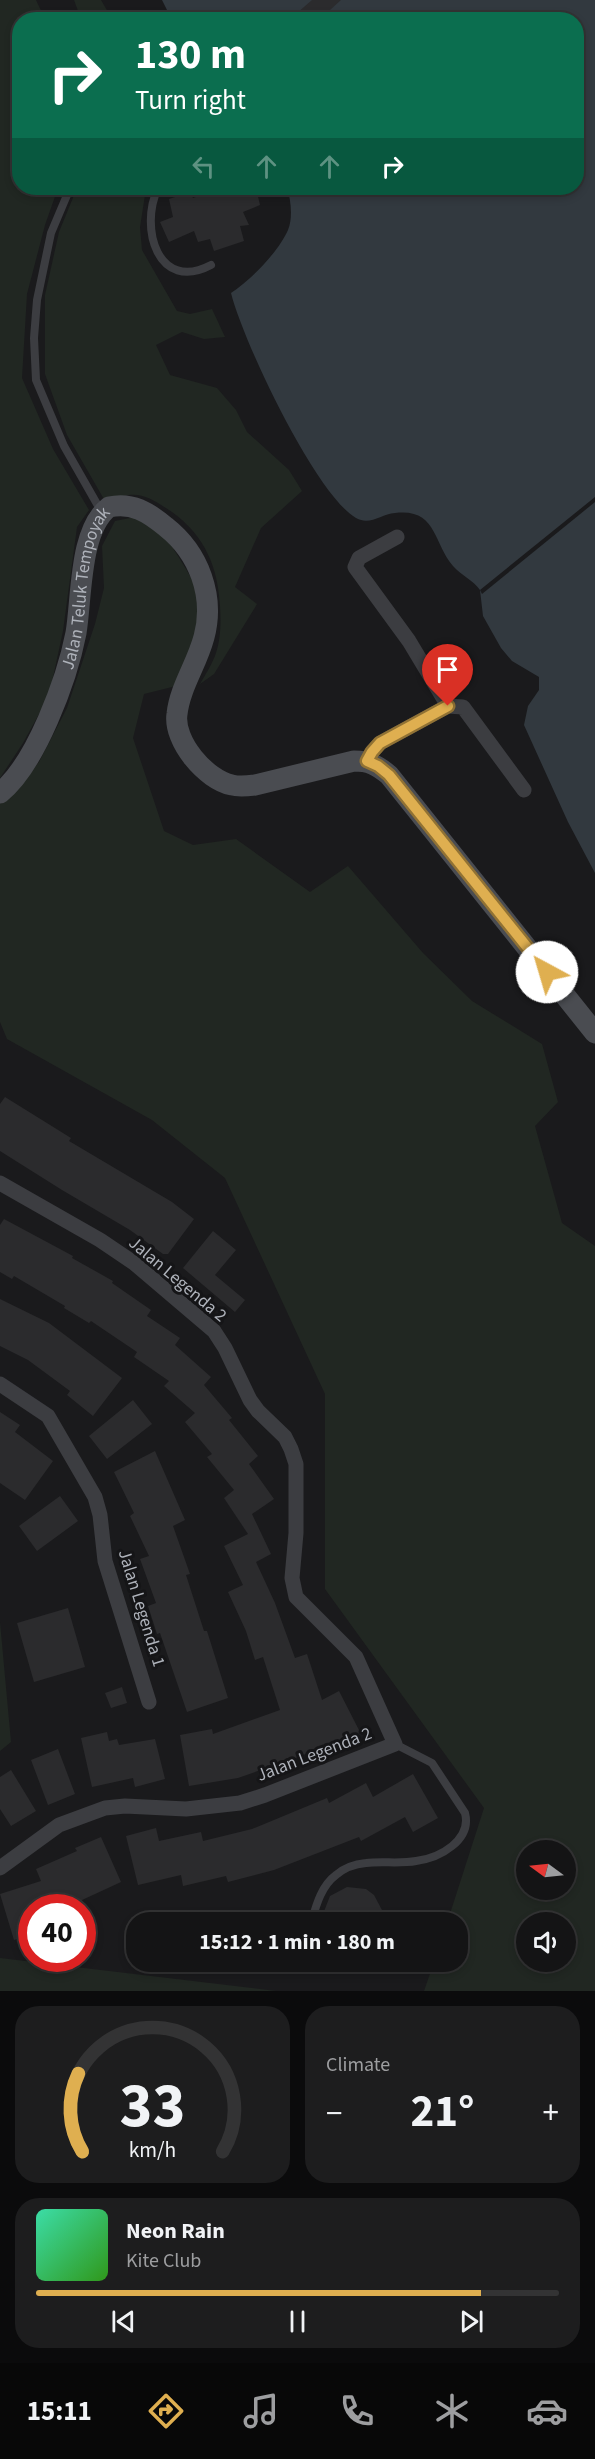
<!DOCTYPE html>
<html lang="en">
<head>
<meta charset="utf-8">
<style>
	body { margin:0; font-family:"Source Sans 3",sans-serif; background:#1d1d1e; color:#f1f3f6; height:100vh; display:flex; flex-direction:column; font-size:22px; white-space:nowrap }
	* { box-sizing:border-box; margin:0 }
	p { font-size:20px; color:#9d9ea0 }
	.icon { flex:none; width:33px; height:33px; fill:none; stroke:currentColor; stroke-width:2; stroke-linecap:round; stroke-linejoin:round }
	.map { position:relative; height:1991px; overflow:hidden }
	.drawer { display:flex; flex-direction:column; gap:15px; padding:15px; background:#0b0b0c; flex:1 }
	.drawer>* { flex:none }
	.hud { position:absolute; left:12px; top:12px; width:572px; height:183px; border-radius:24px; box-shadow:0 3px 9px #0003,0 0 0 2px #333334; background:#0b6e4f; color:#fff; overflow:hidden }
	.needle { width:39px; rotate:285deg }
	.controls { position:absolute; left:516px; top:1840px; display:grid; gap:12px }
	.controls a { display:grid; place-items:center; width:60px; height:60px; border-radius:50%; background:#141415; box-shadow:0 3px 9px #0003,0 0 0 2px #333334; font-size:30px }
	.speed { position:absolute; left:18px; top:1894px; display:flex; gap:12px; font-size:30px; font-weight:700; text-align:center }
	.speed>* { display:grid; place-content:center; width:78px; height:78px; border-radius:50%; background:#141415; box-shadow:0 3px 9px #0003,0 0 0 2px #333334; line-height:1 }
	.speed .limit { border:9px solid #d22; background:#fff; color:#111 }
	.pin { position:absolute; display:grid; place-items:center; width:51px; height:51px; color:#fff; margin:-62px -26px; border-radius:50% 50% 50% 0; rotate:-45deg; box-shadow:0 0 6px #0007 }
	.pin .icon { rotate:45deg }
	.me { position:absolute; width:66px; margin:-33px; rotate:321deg; stroke-linejoin:round; filter:drop-shadow(0 0 4px #0008) }
	.turn { display:flex; align-items:center; gap:21px; height:126px; padding:0 24px; font-size:27px }
	.turn .icon { width:78px; height:78px; stroke-width:2.5 }
	.turn b { display:block; font-size:42px; line-height:51px }
	.lanes { display:flex; align-items:center; height:57px; padding:0 24px; background:#0003; justify-content:center; gap:30px; direction:ltr }
	.lanes .off { opacity:.35 }
	.big { font-size:45px; font-weight:700; line-height:1.1 }
	.drawer .widget { flex:1; display:flex; flex-direction:column; justify-content:center; gap:9px; min-width:0; padding:0 21px; border-radius:24px; background:#1d1d1e }
	.drawer .dial { align-items:center; gap:0 }
	.dial svg { height:156px; overflow:visible; fill:none; stroke:#333334; stroke-width:7; stroke-linecap:round; text-anchor:middle }
	.dial text { fill:#f1f3f6; stroke:none }
	.song { display:flex; align-items:center; gap:18px }
	.cover { width:72px; height:72px; border-radius:9px; background:linear-gradient(135deg,hsl(160 70% 55%),hsl(110 70% 35%)) }
	.played { height:6px; border-radius:3px; background:linear-gradient(90deg,#dfaf50 85%,#333334 85%) }
	.keys { display:flex; justify-content:space-around; direction:ltr }
	.heat { display:flex; justify-content:space-between; align-items:center; font-size:33px; direction:ltr }
	.drawer .tiles { flex:1; display:grid; gap:15px; grid-template-columns:1fr 1fr }
	.widget:last-child { grid-column:span 2 }
	.trip { position:absolute; left:126px; top:1912px; width:342px; height:60px; border-radius:24px; background:#141415; box-shadow:0 3px 9px #0003,0 0 0 2px #333334; font-weight:700; line-height:60px; text-align:center }
	.dock { display:flex; height:96px; justify-content:space-around; align-items:center; background:#080808; color:#9d9ea0 }
	.dock .icon { width:42px; height:42px }
	.dock .selected { color:#dfaf50 }
	.dock b { font-size:27px; color:#f1f3f6 }
	.map>svg:first-child { display:block }
	.green { fill:#212722; fill-rule:evenodd }
	.water { fill:#32393f }
	.pier { fill:#1a1a1c }
	.building { fill:#2b2b2d }
	.lines { fill:none; stroke-linecap:round; stroke-linejoin:round }
	.lane { stroke:#3c3d41; stroke-width:8 }
	.street { stroke:#3c3d41; stroke-width:15 }
	.secondary { stroke:#4a4c51; stroke-width:21 }
	.route-casing { stroke:#917234; stroke-width:15 }
	.route { stroke:#dfaf50; stroke-width:10 }
	.labels { text-anchor:middle; stroke-width:6; stroke-linejoin:round; paint-order:stroke }
	.street-label { font-size:18px; fill:#aeb2ba; stroke:#151517 }
</style>
</head>
<body>
<div class="map">
<svg width="595" height="1991" viewBox="0 0 595 1991">
	<rect width="100%" height="100%" fill="#1a1a1c"/>
	<path class="green" d="M0,0H36L45,19L20,20V188H58L45,225L27,294L22,378L53,449L89,510L77,527L63,631L49,696L23,743L0,778Z
		M74,0H101L112,19H81Z
		M77,188H146L140,227L142,250L177,311L190,314L212,309L225,337L204,339L182,332L156,345L170,375L217,388L236,410L247,432L289,470L302,491L261,528L235,587L257,604L214,674L200,684C205,675 211,666 215,656C221,640 221,622 220,606C218,567 205,536 172,512C144,493 137,490 105,501L67,435L45,374V295L59,232Z
		M135,517C160,528 164,533 178,556C185,568 194,580 197,593C204,626 188,657 176,686L144,694L133,738L164,831L193,845L236,839L310,892L348,866L423,953L472,1001L542,1044L558,1102L535,1126L562,1223L595,1246V1991H424L434,1962H458V1923H447L484,1808L325,1589V1394L225,1178L152,1120L7,1039L0,1022V802L18,788L39,762L67,708L95,624L104,588L102,546L115,521ZM526,1851H566V1890H526ZM526,1923H566V1962H526Z
		M0,1622L11,1742L0,1751Z
		M0,1958L276,1991H0Z"/>
	<path class="water" d="M162,0H595V873L568,822L524,725L528,706L539,690V677L512,661L501,648L483,616L480,590C473,580 461,575 453,566C433,543 437,508 395,513C381,514 370,526 356,518C315,494 243,341 231,293C250,281 279,251 288,230C293,218 291,200 287,188H576V20H172Z"/>
	<path class="pier" d="M595,497V502L482,594L480,590Z"/>
	<path class="building" d="M312,0H341L319,20H289Z
		M221,188H256L260,205L243,212L249,225L240,226L244,241L214,251L210,239L198,242L194,231L169,242L160,222L173,217L169,199L190,192L193,198Z
		M5,1097L71,1138L69,1141L172,1202L194,1219L168,1254H163L130,1230L62,1190L0,1151V1104Z
		M4,1219L73,1256L72,1258L113,1281L112,1283L151,1310L147,1316L180,1338L175,1345L211,1377L204,1385L232,1418L229,1420L258,1456L249,1464L274,1499L252,1514L271,1554L256,1562L275,1603L295,1658L307,1654L322,1700L339,1691L361,1734L334,1748L332,1743L286,1762V1761L238,1778L189,1786L180,1735L212,1729L213,1734L280,1710L263,1657L255,1660L246,1631L228,1592L243,1585L224,1546L248,1534L224,1498L234,1490L207,1457L212,1454L185,1422L195,1413L164,1386L169,1381L134,1357L137,1352L91,1321L89,1323L64,1308L65,1306L14,1276L12,1279L0,1272V1225Z
		M213,1231L236,1250L215,1275L245,1300L235,1312L183,1268Z
		M0,1299L49,1323L122,1378L93,1416L67,1395L70,1391L28,1360L0,1346Z
		M133,1400L152,1424L107,1459L89,1436Z
		M0,1412L20,1425L15,1432L53,1461L25,1500L0,1483Z
		M155,1451L185,1520L173,1526L190,1574L186,1575L204,1631H207L228,1698L187,1712L160,1633L157,1634L148,1606L156,1603L140,1559L149,1556L130,1516L134,1513L114,1472Z
		M60,1496L78,1521L37,1551L19,1526Z
		M68,1608L85,1667L34,1682L17,1623Z
		M122,1687L127,1703L111,1708L105,1693Z
		M107,1732L109,1741L117,1739L119,1745L155,1739L165,1779L135,1787L133,1778L92,1787L81,1738Z
		M58,1749L75,1794L48,1805L31,1760Z
		M11,1770L36,1811L11,1826L0,1809V1777Z
		M413,1774L438,1818L413,1832L405,1817L361,1841L359,1837L274,1870L228,1882L226,1876L183,1886L181,1875L138,1885L126,1836L156,1828L159,1841L201,1832L203,1841L252,1829L327,1798L329,1803L366,1783L373,1797Z
		M101,1837L121,1882L82,1900L84,1904L76,1908H32V1934L14,1940L0,1894L41,1881L36,1869L77,1851L75,1848Z
		M347,1887L366,1889L374,1895L383,1912V1923H323V1914L330,1896Z"/>
	<g class="lines">
		<path class="lane" d="M70,188L51,233L37,300L34,338L36,380L64,446L101,511
			M158,188C139,228 158,293 211,265
			M311,1923C316,1906 321,1886 336,1875C344,1868 355,1864 366,1863C382,1861 400,1864 416,1861C440,1858 472,1840 465,1813L432,1763L395,1744"/>
		<path class="street" d="M397,537L359,558L355,567L409,641L448,706
			M367,761L372,752L380,743L448,706L463,707L524,790
			M0,1183L100,1240L134,1263L214,1331L225,1348L250,1400L258,1411L285,1437L291,1449L296,1464V1533L292,1578L296,1597L356,1657L395,1744L265,1795L240,1803L186,1809L125,1806L105,1808L59,1825L0,1868
			M0,1384L48,1416L95,1497L100,1515L105,1561L149,1702"/>
		<path class="secondary" id="s1" d="M0,793C36,764 67,679 76,633C82,597 79,530 109,507C132,502 148,512 166,527C199,553 215,596 204,637C197,664 180,687 177,714C173,741 206,780 232,785C239,787 247,786 255,785L354,761C369,761 377,765 389,775L595,1033"/>
	</g>
	<g class="lines">
		<g class="route-casing">
			<path id="route" d="M448,706L380,743L372,752L367,761L378,766L389,775L547,972"/>
		</g>
		<use href="#route" class="route"/>
	</g>
	<g class="labels">
		<g class="street-label">
			<text dy="6" stroke="none"><textPath href="#s1" startOffset="226">Jalan Teluk Tempoyak</textPath></text>
			<text transform="translate(178 1279) rotate(40)" y="6">Jalan Legenda 2</text>
			<text transform="translate(142 1608) rotate(73)" y="6">Jalan Legenda 1</text>
			<text transform="translate(314 1754) rotate(-21)" y="6">Jalan Legenda 2</text>
		</g>
	</g>
</svg>
<div class="controls">
<a><svg class="needle" viewBox="-14 -14 28 28"><path d="M0-13l5 13h-10z" fill="#e53935"/><path d="M0 13l5-13h-10z" fill="#9d9ea0"/></svg></a>
<a><svg class="icon" aria-label="sound" viewBox="0 0 24 24"><path d="M4 9h4l5-4v14l-5-4H4zM17 9q2 3 0 6"/></svg></a>
</div>
<div class="speed"><div class="limit">40</div></div>
<div class="pin" style="left:448px;top:706px;background:#d93025"><svg class="icon" aria-label="arrive" viewBox="0 0 24 24"><path d="M6 21V4h12l-3 4 3 4H6"/></svg></div>
<svg class="me" style="left:547px;top:972px" viewBox="-20 -20 40 40"><circle r="19" fill="#fff"/><path d="M0-13L10 11 0 6-10 11z" fill="#dfaf50"/></svg>
<div class="trip">15:12 · 1 min · 180 m</div>
<div class="hud">
<div class="turn"><svg class="icon" aria-label="right" viewBox="0 0 24 24"><path d="M7 20v-9h11M14 6l5 5-5 5"/></svg><div><b>130 m</b>Turn right</div></div>
<div class="lanes"><svg class="icon off" aria-label="left" viewBox="0 0 24 24"><path d="M17 20v-9H6M10 6l-5 5 5 5"/></svg><svg class="icon off" aria-label="ahead" viewBox="0 0 24 24"><path d="M12 20V5M6 11l6-6 6 6"/></svg><svg class="icon off" aria-label="ahead" viewBox="0 0 24 24"><path d="M12 20V5M6 11l6-6 6 6"/></svg><svg class="icon" aria-label="right" viewBox="0 0 24 24"><path d="M7 20v-9h11M14 6l5 5-5 5"/></svg></div>
</div>
</div>
<section class="drawer">
<div class="tiles">
<div class="widget dial"><svg viewBox="0 0 100 80">
<path d="M14 69A42 42 0 1 1 86 69"/>
<path d="M14 69A42 42 0 0 1 12 29" stroke="#dfaf50"/>
<text x="50" y="56" font-size="32" font-weight="700">33</text>
<text x="50" y="72" font-size="11">km/h</text>
</svg></div>
<div class="widget"><p>Climate</p>
<div class="heat"><a>−</a><b class="big">21°</b><a>+</a></div>
</div>
<div class="widget">
<div class="song"><i class="cover"></i><div><b>Neon Rain</b><p>Kite Club</p></div></div>
<div class="played"></div>
<div class="keys"><svg class="icon" aria-label="previous" viewBox="0 0 24 24"><path d="M18 5L8 12l10 7zM5 5v14"/></svg><svg class="icon" aria-label="pause" viewBox="0 0 24 24"><path d="M8 5v14M16 5v14"/></svg><svg class="icon" aria-label="next" viewBox="0 0 24 24"><path d="M6 5l10 7-10 7zM19 5v14"/></svg></div>
</div>
</div>
</section>
<nav class="dock">
<b>15:11</b>
<svg class="icon selected" aria-label="directions" viewBox="0 0 24 24"><path d="M12 3l9 9-9 9-9-9zM9 14v-3h6M13 9l2 2-2 2"/></svg>
<svg class="icon" aria-label="music" viewBox="0 0 24 24"><path d="M9 18V5l10-2v13"/><circle cx="6" cy="18" r="3"/><circle cx="16" cy="16" r="3"/></svg>
<svg class="icon" aria-label="phone" viewBox="0 0 24 24"><path d="M5 4h4l2 5-3 2q2 4 5 5l2-3 5 2v4C11 20 4 13 5 4z"/></svg>
<svg class="icon" aria-label="climate" viewBox="0 0 24 24"><path d="M12 3v18M4 7l16 10M4 17L20 7"/></svg>
<svg class="icon" aria-label="car" viewBox="0 0 24 24"><path d="M5 17H2v-5l4-1 3-4h7l3 4 3 1v5h-3M9 17h6M6 11h13"/><circle cx="7" cy="17" r="2"/><circle cx="17" cy="17" r="2"/></svg>
</nav>
</body>
</html>
